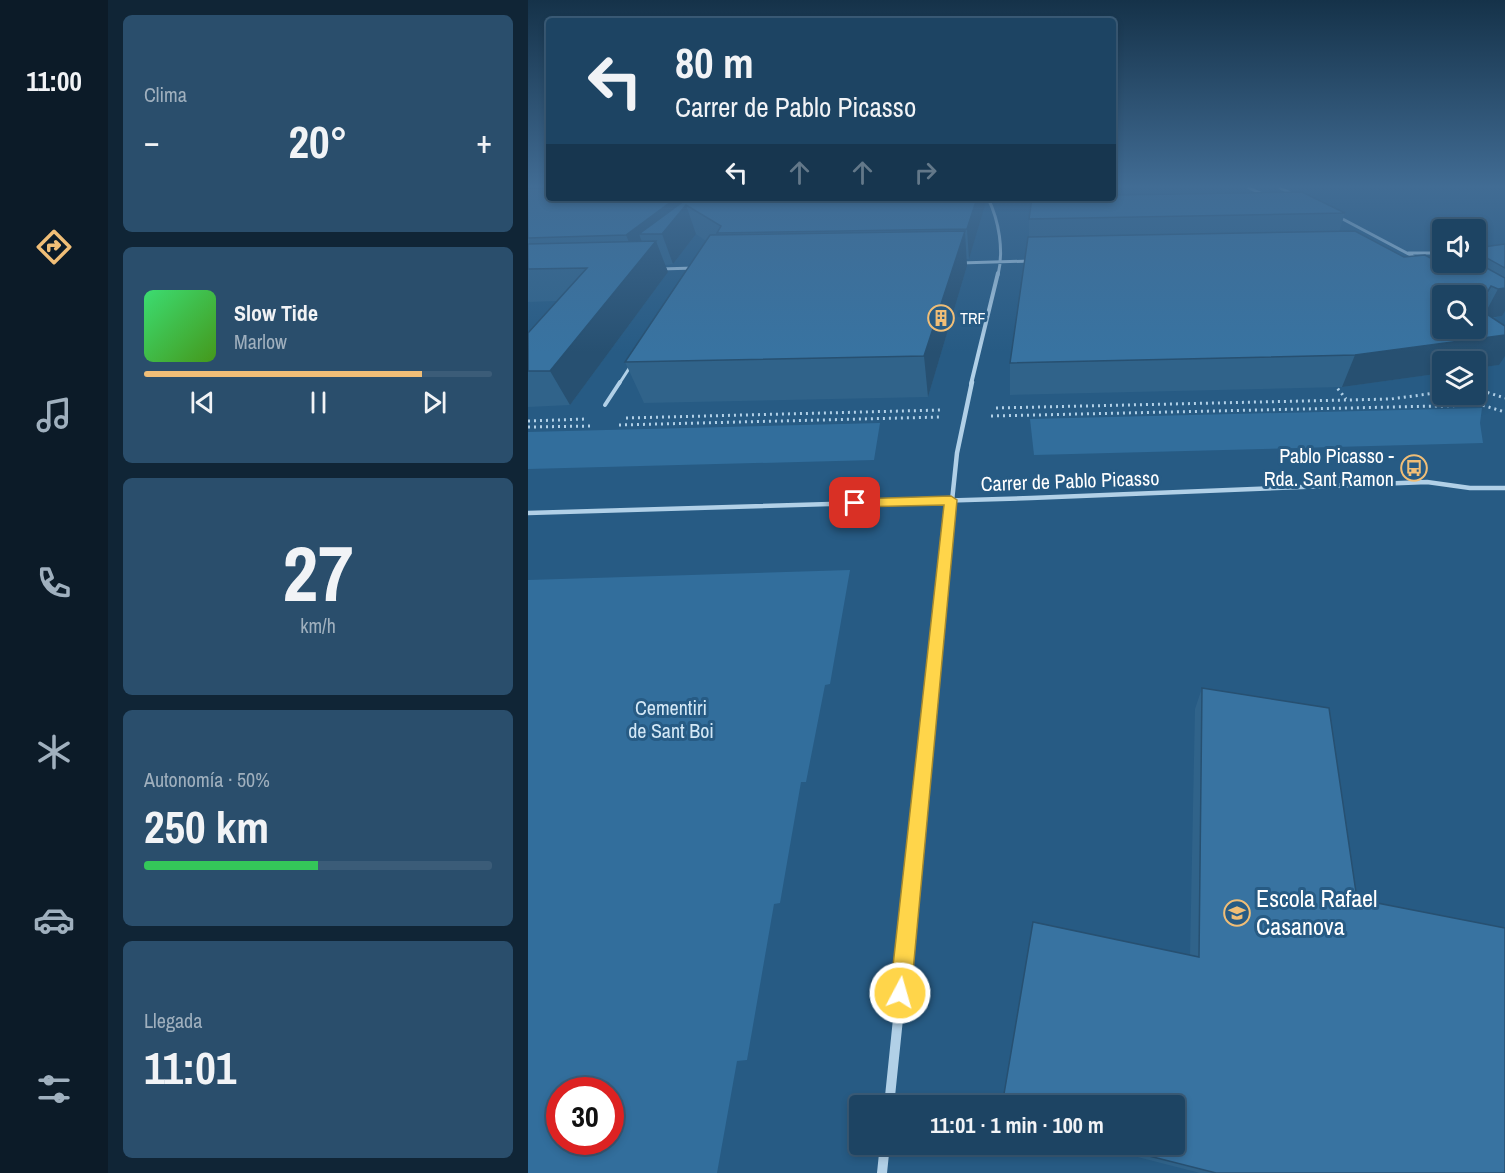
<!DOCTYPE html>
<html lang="es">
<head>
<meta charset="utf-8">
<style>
	body { margin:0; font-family:"Archivo Narrow",sans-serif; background:#2a4e6c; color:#f1f3f6; height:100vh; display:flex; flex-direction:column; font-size:22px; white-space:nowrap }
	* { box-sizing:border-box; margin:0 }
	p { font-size:20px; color:#a0b0be }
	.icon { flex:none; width:33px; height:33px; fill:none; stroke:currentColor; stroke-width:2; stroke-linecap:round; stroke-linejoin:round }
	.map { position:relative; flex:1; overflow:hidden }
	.panel { display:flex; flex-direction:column; gap:15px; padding:15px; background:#102536; width:420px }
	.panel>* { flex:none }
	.top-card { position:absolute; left:18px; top:18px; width:570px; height:183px; border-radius:6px; box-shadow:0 3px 9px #0003,0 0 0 2px #3b5c78; background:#1d4463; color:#f1f3f6; overflow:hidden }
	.fabs { position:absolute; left:904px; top:219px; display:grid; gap:12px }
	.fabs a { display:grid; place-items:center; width:54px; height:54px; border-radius:6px; background:#1d4463; box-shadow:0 3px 9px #0003,0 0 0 2px #3b5c78; font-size:30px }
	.speed { position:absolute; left:18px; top:1077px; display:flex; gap:12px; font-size:30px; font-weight:700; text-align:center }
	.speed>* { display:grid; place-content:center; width:78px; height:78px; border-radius:50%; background:#1d4463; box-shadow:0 3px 9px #0003,0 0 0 2px #3b5c78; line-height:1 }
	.speed .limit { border:9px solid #d22; background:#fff; color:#111 }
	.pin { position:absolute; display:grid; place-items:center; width:51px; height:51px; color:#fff; margin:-26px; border-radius:12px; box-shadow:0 3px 9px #0006 }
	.me { position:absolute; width:66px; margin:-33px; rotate:6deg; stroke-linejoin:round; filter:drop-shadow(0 0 4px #0008) }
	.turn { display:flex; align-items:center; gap:21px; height:126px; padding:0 30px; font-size:27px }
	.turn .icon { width:78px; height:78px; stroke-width:2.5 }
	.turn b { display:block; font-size:42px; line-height:51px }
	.lanes { display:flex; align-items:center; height:57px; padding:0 30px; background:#0003; justify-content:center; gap:30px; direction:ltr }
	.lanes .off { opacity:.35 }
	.big { font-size:45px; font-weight:700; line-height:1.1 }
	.panel .tile { flex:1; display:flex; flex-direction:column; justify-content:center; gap:9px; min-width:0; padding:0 21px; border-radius:9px; background:#2a4e6c }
	.panel .dial { align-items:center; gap:0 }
	.dial b { font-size:78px; line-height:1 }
	.song { display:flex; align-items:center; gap:18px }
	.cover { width:72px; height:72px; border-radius:9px; background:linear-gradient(135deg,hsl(140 70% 55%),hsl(100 70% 35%)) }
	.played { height:6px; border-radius:3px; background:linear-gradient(90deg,#f0be77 80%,#3b5c78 80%) }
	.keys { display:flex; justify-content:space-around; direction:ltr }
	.heat { display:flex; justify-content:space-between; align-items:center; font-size:33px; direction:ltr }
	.charge { height:9px; border-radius:4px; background:linear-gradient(90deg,#34c759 50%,#3b5c78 0) }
	.trip { position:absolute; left:321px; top:1095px; width:336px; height:60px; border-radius:6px; background:#1d4463; box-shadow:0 3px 9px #0003,0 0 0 2px #3b5c78; font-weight:700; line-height:60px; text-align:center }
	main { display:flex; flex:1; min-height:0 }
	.menu { display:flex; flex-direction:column; width:108px; justify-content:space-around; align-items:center; background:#0c1b28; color:#a0b0be }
	.menu .icon { width:42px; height:42px }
	.menu .on { color:#f0be77 }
	.menu b { font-size:27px; color:#f1f3f6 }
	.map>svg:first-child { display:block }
	.green { fill:#326e9c; fill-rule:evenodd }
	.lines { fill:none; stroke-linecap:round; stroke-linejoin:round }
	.path { stroke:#b1d0e7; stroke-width:3; stroke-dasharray:2 4; stroke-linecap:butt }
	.lane-far1 { stroke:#b1d0e7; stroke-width:3 }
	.lane { stroke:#b1d0e7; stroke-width:4 }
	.street-far5 { stroke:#b1d0e7; stroke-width:3 }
	.street-far4 { stroke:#b1d0e7; stroke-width:4 }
	.street-far3 { stroke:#b1d0e7; stroke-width:4.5 }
	.street-far2 { stroke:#b1d0e7; stroke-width:6 }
	.street-far1 { stroke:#b1d0e7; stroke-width:8 }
	.street { stroke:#b1d0e7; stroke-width:10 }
	.wall { fill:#30638a }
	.shaded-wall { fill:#275071 }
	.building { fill:#3873a1; stroke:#275071; stroke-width:1.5 }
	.route { fill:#ffd54a; stroke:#a68a30; stroke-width:1.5 }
	.labels { text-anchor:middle; stroke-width:6; stroke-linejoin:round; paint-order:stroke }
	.far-poi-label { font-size:16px; fill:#fff; stroke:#275b84; text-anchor:start }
	.poi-label { font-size:20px; fill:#fff; stroke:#275b84; text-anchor:end }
	.street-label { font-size:20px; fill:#fff; stroke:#275b84 }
	.park-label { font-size:20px; fill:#d4e8f6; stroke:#275b84 }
	.near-poi-label { font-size:24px; fill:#fff; stroke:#275b84; text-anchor:start }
</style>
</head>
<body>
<main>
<nav class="menu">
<b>11:00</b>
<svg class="icon on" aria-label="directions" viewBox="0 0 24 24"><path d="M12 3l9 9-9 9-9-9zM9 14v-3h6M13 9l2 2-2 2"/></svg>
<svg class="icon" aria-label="music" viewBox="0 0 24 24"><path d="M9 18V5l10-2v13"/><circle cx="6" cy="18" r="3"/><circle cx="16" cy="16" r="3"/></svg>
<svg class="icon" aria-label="phone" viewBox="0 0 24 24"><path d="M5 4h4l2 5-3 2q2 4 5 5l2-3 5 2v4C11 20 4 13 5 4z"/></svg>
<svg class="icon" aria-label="climate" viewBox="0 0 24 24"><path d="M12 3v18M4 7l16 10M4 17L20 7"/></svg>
<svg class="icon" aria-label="car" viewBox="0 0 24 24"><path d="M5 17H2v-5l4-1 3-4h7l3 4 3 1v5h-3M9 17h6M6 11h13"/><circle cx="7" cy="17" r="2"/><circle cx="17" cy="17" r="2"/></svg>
<svg class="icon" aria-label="filters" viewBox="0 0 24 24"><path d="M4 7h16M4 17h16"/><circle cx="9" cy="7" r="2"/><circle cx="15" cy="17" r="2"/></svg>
</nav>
<section class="panel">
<div class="tile"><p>Clima</p>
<div class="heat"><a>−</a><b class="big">20°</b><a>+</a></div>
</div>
<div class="tile">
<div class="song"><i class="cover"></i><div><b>Slow Tide</b><p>Marlow</p></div></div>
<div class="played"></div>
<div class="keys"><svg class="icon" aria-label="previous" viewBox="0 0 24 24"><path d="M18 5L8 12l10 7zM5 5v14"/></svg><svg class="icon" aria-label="pause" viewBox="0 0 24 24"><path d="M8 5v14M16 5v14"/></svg><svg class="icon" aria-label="next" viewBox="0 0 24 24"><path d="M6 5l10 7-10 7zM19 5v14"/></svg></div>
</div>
<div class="tile dial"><b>27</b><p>km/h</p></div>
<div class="tile"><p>Autonomía · 50%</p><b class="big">250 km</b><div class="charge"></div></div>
<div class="tile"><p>Llegada</p><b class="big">11:01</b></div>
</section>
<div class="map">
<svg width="977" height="1173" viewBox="0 0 977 1173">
	<rect width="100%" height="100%" fill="#275b84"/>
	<path class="green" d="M954,408L952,423L955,443L506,455L502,419Z
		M352,423L346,460L0,469V432Z
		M322,570L302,684L297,685L278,782H273L252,903L246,904L219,1060L209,1061L189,1173H0V580ZM32,1090H82V1142H32Z"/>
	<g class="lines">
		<path class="path" d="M806,384L818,399
			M948,389L977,398
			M468,408L863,399L915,392
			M463,416L954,405L977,412
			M98,418L414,410
			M0,421L58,419
			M91,425L413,417
			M0,427L65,426"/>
		<path class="lane-far1" d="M91,384L102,367"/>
		<path class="lane" d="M77,405L92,382"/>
		<path class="street-far5" d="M721,188L737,195
			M752,188L767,195
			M460,198C471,221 476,250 470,275
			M809,216L892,260
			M880,253H915
			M432,263L503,261
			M132,269L167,268"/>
		<path class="street-far4" d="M443,384L470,273"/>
		<path class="street-far3" d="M0,513L503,498L899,482L942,488H977
			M422,520L429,453L444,382"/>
		<path class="street-far2" d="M404,691L422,518"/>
		<path class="street-far1" d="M382,905L404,689"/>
		<path class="street" d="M361,1106L382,903
			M354,1173L357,1144"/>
	</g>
	<path class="wall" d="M0,188L21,198H458V202L441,259H438L439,266L400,397L116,403L97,362L178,241L168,234L145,264L137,265L140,272L42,405L0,407V333L29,301L0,302Z
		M817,213L811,232L876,257L906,260L910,253H915V262H948V248L977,244V311L974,316L965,318L971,365L948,368V362H915V373L814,387L482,395V363L501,237V219Z
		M674,688L829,899L977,1173H672L559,1144H646L662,955L667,709Z"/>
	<path class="shaded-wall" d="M148,198H193L158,205L168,234L145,264L134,234H111L118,253L128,241L140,272L42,405L22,371L110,263L98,235Z
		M449,198H458V202L441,259L439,229Z
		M437,231L439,266L400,397L396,356Z
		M963,286L948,315V296H929Z
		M977,288V311L974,316L954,319L970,289Z
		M977,335V356L971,365L948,368V362H915V373L814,387L827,355Z"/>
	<path class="building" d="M0,188H21V198H148L98,235L0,238Z
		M774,192L817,213L501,219L504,198H585V195Z
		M160,198H449L439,229L189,233L193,226L158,205L134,234H111Z
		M437,231L396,356L97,362L182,235Z
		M827,231L876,257L897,255L930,273L933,271L932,267L925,262H948L977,278V288L970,289L963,286L960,291L929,295L930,296H915V328H948V307L977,326V335L827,355L482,363L500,237Z
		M128,241L22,371H0V333L59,268L0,269V244Z
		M977,244V268L948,252V248Z
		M674,688L801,708L829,899L977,928V1173H688L574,1144H646V1106H474L505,922L671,957Z"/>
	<linearGradient id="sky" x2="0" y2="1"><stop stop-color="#153249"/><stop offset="0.53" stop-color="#416c94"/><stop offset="1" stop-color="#416c94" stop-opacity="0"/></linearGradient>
	<rect width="977" height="352" fill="url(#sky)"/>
	<path class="route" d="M423,496L429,500L383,993L380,1000L372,1004L365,1000L362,993L416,505L327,507L320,503L327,499Z"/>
	<defs>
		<g id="building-ring" transform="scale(1.35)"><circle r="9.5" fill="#275b84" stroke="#f0be77" stroke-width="1.5"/><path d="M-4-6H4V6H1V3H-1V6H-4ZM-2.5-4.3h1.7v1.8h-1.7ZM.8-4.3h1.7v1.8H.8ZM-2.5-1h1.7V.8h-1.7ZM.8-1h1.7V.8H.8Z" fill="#f0be77"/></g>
		<g id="bus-ring" transform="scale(1.35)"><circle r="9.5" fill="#275b84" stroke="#f0be77" stroke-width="1.5"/><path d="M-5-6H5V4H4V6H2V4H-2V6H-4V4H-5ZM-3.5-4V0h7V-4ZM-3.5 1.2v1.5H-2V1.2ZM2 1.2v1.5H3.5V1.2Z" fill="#f0be77"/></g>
		<g id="school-ring" transform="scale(1.35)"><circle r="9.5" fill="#275b84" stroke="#f0be77" stroke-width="1.5"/><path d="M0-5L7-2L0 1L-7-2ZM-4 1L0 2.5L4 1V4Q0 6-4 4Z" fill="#f0be77"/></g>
	</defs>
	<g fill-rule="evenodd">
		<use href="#building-ring" x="413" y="318"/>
		<use href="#bus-ring" x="886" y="468"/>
		<use href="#school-ring" x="709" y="913"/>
	</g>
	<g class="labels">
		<g class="far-poi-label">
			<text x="432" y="324">TRF</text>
		</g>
		<g class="poi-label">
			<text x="866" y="463">Pablo Picasso -<tspan x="866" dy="23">Rda. Sant Ramon</tspan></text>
		</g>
		<g class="street-label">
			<text transform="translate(542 481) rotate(-2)" y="7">Carrer de Pablo Picasso</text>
		</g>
		<g class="park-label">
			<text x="143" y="715">Cementiri<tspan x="143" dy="23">de Sant Boi</tspan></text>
		</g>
		<g class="near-poi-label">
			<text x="728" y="907">Escola Rafael<tspan x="728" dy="28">Casanova</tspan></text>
		</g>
	</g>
</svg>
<div class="fabs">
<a><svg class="icon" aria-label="sound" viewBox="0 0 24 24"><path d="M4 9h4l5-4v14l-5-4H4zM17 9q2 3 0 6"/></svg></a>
<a><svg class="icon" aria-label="search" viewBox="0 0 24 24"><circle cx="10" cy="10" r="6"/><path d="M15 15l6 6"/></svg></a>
<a><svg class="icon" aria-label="layers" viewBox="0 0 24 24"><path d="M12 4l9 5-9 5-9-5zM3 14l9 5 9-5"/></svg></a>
</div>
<div class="speed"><div class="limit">30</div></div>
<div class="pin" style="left:327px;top:503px;background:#d93025"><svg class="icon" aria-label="arrive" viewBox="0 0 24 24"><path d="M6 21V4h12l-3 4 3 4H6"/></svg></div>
<svg class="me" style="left:372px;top:993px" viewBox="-20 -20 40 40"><circle r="17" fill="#ffd54a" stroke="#fff" stroke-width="3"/><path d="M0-11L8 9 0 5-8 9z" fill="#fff"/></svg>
<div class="trip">11:01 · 1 min · 100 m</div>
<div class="top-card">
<div class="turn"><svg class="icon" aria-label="left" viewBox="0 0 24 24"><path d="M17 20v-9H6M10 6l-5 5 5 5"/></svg><div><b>80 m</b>Carrer de Pablo Picasso</div></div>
<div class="lanes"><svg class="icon" aria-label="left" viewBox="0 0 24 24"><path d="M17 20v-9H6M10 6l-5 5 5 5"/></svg><svg class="icon off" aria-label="ahead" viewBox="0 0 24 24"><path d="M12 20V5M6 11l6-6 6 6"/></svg><svg class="icon off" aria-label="ahead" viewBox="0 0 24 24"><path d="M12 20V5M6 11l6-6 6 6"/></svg><svg class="icon off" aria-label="right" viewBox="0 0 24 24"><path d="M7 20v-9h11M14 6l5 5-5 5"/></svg></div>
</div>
</div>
</main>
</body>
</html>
